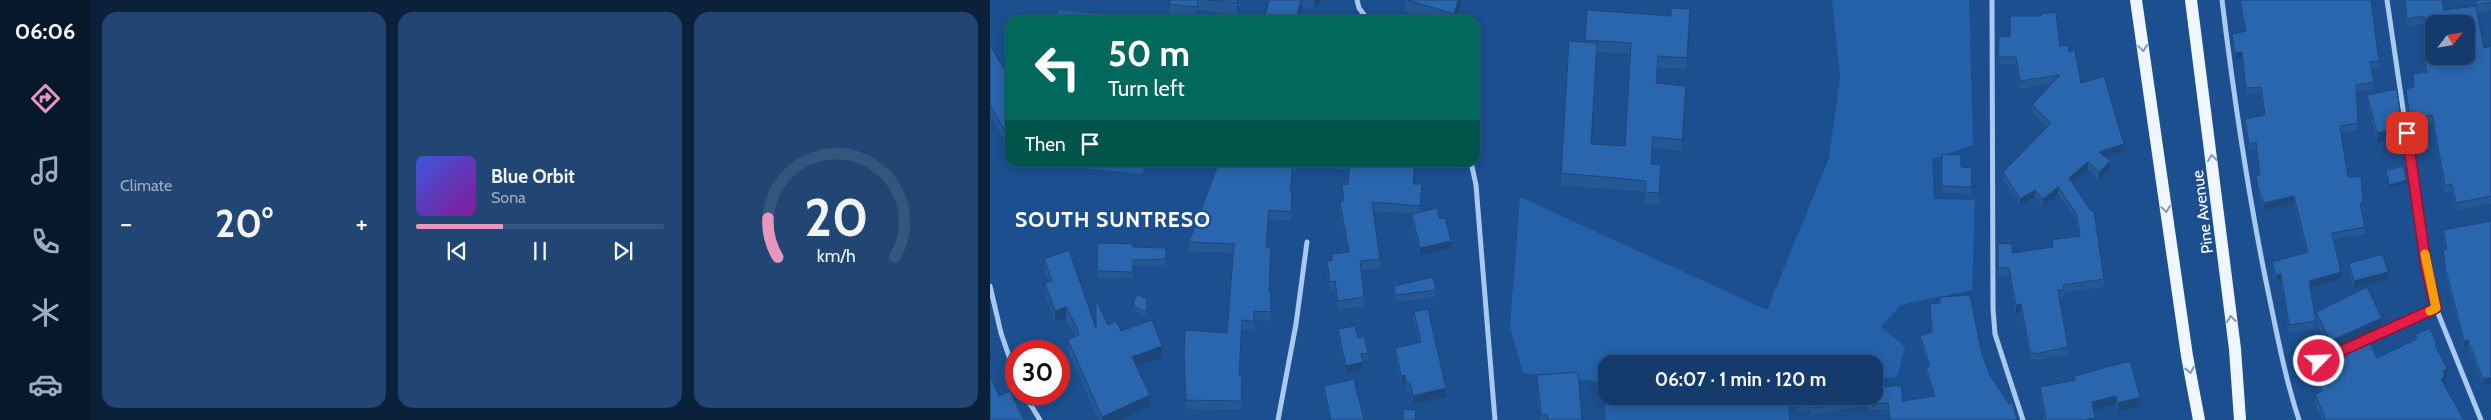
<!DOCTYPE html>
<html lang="en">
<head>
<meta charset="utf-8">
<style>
	body { margin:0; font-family:Cabin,sans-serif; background:#214673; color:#f1f3f6; height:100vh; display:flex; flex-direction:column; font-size:19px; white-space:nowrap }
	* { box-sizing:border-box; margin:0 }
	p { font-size:16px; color:#9dadc1 }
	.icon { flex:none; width:28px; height:28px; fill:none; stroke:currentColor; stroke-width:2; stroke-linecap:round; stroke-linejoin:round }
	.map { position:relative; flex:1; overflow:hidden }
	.panel { display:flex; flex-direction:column; gap:12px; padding:12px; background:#0b203b; width:900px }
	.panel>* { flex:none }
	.guide { position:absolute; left:15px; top:15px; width:475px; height:152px; border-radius:15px; box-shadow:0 2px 12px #0003,0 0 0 1px #33557e; background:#00695c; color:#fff; overflow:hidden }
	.needle { width:32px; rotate:59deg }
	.tools { position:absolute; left:1435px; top:15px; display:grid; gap:10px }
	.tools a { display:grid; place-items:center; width:50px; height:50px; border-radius:10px; background:#143b6b; box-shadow:0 2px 12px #0003,0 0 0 1px #33557e; font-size:25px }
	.speed { position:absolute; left:15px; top:340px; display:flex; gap:10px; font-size:25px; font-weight:700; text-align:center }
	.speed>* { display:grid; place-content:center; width:65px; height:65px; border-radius:50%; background:#143b6b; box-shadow:0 2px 12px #0003,0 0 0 1px #33557e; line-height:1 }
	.speed .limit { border:8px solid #d22; background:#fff; color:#111 }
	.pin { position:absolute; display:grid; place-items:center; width:42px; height:42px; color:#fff; margin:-21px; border-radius:10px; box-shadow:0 2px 8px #0006 }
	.me { position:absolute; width:55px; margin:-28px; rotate:66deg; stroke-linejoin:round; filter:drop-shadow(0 0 4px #0008) }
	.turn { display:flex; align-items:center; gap:18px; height:105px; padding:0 20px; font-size:22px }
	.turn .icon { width:65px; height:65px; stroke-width:2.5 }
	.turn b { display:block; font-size:35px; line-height:42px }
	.then { display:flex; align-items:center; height:48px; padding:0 20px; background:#0003; gap:10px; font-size:19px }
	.big { font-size:38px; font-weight:700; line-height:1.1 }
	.panel .tile { flex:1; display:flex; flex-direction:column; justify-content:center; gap:8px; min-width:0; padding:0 18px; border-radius:15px; background:#214673 }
	.panel .dial { align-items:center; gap:0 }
	.dial svg { height:130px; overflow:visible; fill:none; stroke:#33557e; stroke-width:7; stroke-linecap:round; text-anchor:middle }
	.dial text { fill:#f1f3f6; stroke:none }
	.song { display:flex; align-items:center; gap:15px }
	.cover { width:60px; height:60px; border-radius:8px; background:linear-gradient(135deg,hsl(230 70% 55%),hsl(290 70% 35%)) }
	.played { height:5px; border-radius:2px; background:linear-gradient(90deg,#e797bd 35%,#33557e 35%) }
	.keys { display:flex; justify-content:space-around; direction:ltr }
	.heat { display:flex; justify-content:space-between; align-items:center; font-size:28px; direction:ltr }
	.panel .tiles { flex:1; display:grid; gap:12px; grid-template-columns:repeat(3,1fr) }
	.trip { position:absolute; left:608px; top:355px; width:285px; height:50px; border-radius:15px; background:#143b6b; box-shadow:0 2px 12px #0003,0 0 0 1px #33557e; font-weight:700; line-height:50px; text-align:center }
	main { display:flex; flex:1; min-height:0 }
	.tab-bar { display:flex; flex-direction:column; width:90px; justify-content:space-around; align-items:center; background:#08182b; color:#9dadc1 }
	.tab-bar .icon { width:35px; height:35px }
	.tab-bar .selected { color:#e797bd }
	.tab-bar b { font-size:22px; color:#f1f3f6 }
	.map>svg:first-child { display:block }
	.green { fill:#2461a8 }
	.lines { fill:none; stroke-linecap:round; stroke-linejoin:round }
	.minor { stroke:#a9c9ee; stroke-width:5 }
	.primary { stroke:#f0f6ff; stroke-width:12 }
	.wall { fill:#245895; fill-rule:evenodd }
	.shaded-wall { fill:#1d4779 }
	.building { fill:#2a66ad; stroke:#1d4779; fill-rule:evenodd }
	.oneway { stroke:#7b9ac1 }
	.route-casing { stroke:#92132f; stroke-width:12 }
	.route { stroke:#e11d48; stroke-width:9 }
	.slow { stroke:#f59e0b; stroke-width:9 }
	.labels { text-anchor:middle; stroke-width:5; stroke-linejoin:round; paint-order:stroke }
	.street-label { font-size:16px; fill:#fff; stroke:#1b4f8f }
	.district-label { font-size:21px; font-weight:bold; letter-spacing:1px; fill:#fff; stroke:#1b4f8f }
</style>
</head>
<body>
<main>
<nav class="tab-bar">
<b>06:06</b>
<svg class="icon selected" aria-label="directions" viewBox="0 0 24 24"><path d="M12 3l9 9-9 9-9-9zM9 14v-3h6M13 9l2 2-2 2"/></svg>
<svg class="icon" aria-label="music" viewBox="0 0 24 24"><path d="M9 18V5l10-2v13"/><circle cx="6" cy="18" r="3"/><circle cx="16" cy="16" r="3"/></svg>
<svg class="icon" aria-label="phone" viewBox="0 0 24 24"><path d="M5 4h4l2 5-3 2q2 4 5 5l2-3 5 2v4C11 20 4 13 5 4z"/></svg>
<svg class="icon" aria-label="climate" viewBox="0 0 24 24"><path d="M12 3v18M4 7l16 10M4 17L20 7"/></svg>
<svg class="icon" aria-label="car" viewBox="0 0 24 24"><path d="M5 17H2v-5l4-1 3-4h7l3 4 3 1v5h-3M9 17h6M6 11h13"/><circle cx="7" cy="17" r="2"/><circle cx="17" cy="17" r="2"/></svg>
</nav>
<section class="panel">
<div class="tiles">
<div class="tile"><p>Climate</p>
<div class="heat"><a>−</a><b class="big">20°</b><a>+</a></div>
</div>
<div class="tile">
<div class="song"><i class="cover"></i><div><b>Blue Orbit</b><p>Sona</p></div></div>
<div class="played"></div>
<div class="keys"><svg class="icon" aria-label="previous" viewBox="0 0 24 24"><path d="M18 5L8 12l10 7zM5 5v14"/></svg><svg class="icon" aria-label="pause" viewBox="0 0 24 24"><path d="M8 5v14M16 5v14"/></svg><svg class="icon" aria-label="next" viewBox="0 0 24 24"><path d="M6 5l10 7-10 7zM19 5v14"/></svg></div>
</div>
<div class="tile dial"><svg viewBox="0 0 100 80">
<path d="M14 69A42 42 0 1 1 86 69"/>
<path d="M14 69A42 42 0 0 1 8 45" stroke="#e797bd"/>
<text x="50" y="56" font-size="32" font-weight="700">20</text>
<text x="50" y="72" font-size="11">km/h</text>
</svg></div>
</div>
</section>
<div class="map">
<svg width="1501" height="420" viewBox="0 0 1501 420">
	<rect width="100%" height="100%" fill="#1b4f8f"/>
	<path class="green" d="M842,0H979L983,145L942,159L944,199L985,200L982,290L911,305L891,326L915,347L907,377L884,379V364H616V396H798L799,420H616L613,382L533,373L520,328L530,197L777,310L839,158L850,77Z
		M69,10L167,20H68Z
		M55,162H154V163L153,174L55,164Z"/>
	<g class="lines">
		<path class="minor" d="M367,0L369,8L378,20
			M1002,0L1003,309L1005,334L1033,420
			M1232,0C1244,98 1258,195 1278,291C1287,334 1295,378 1309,420
			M1397,0L1436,266L1446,308L1491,420
			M481,162L486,185L505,420
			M0,286L11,333L26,377
			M1372,341L1446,308
			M34,394L50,420
			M288,420L306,324L317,242"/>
		<path class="primary" d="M1146,0L1197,356L1209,420
			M1201,0L1245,349L1250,420"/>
	</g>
	<path class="wall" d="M180,0H249L247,15L208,10L207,19L179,16Z
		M279,0H332L324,9L312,7L309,20H274Z
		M415,0H472L466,20H442L415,12Z
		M1249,0H1381L1389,61V68L1381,69L1384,82V89L1367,92L1368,130L1351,133L1358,177L1373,203V210H1371L1375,227V234L1344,240L1351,279L1320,287L1326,321V328L1299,332L1291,281L1286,282L1282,269V262L1316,253L1304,203L1274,210L1268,195L1266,175H1269L1266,149L1259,151L1255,126V119L1274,115L1271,94L1256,95L1252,58L1245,60L1242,41V34L1255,31Z
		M1415,0H1452L1454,10L1485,6L1484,0H1501V10L1487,13L1494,48L1501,46V204L1466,210L1462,191L1455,193L1442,123L1420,126L1416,96V89L1423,87V74L1435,72L1434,64V57L1440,56L1434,24L1417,26Z
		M597,10L700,20L697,69L668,67L667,83L696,97L692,151L663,148L662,164L671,176L669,204L655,203V192L571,185V173L595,42ZM607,52L640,54L635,146L601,144Z
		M1009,36L1070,46L1079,52L1091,83L1134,151L1115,157L1120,168L1109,180L1098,170L1082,183L1114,279V287L1074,292V297H1069L1078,347V354L1045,361L1044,359H1040L1031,312L1026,313L1019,275H1008V243L1022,253L1062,247V240L1089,237L1086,220L1068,194L1053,207L1045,197L1030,206L1013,179V172L1057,127L1042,113V105L1062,83L1030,89L1026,64H1008Z
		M0,45L20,80V150L0,115Z
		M1377,95L1411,118V127L1406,128V138L1387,142L1377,104Z
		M952,154L971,167L982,168L981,194L952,193Z
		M229,162H426L424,184L432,193L430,212L450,219L461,248L430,255L422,221V214H423L383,211L390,259V268L371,270L374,297V306L348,310L345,290L340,291L337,270V261L342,260V254L358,252L350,211V202H353L352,185L358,184L360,170L308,166L306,173H303L301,191L302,200L301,221L279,219L277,247L281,257L279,292H281V321L264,320V330L252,329L249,375L252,385L251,410L196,409L194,354L237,333L243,253L199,251V242Z
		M1396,170L1417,184L1399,188L1396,174Z
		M1501,221V384L1493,386L1478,347L1474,348L1456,278L1453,257V250H1456L1453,237V230Z
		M107,243L143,247L176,248V266H143V278H107Z
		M54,259L106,328L118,325L131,331L172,358L147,366L160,406L130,420H109L78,352V340L86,337L76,319L65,322L55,294V283L59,282L54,270Z
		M1359,263L1398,279L1364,288L1359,270Z
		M404,286L446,290V297L406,302L404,293Z
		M950,297L992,354L1000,375L1027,420H900L898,409L877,410L876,406L821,415L820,410L807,412L805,396H884L895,387L913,401L943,396L936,374V368L939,367L930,343V336L942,332L940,304H950Z
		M144,300L157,303L156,316L144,311Z
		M424,312L456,397L423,404L420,392L417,393L415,384L411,385L405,356V348L429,342L424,321Z
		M1326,312L1392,327L1340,351L1326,322Z
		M348,329L368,338L378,353V360L373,361V369L356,373L348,336Z
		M1425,335L1447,349L1457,378L1455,379V386L1474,420H1332L1325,404V394L1329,392L1319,373V364L1387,358L1425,340Z
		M547,375L592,420H550L547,385Z
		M1084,376L1150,406L1128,412L1126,405L1103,410L1105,420H1054L1050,396V387L1084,381Z
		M334,386L374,420H340L334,393Z"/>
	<path class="shaded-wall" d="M208,0V10L207,19V7Z
		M247,0H249L247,15Z
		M311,0H312V7L309,20H306Z
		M324,0H332L324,9Z
		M468,0H472L466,20H464V14Z
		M700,9V20L697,69V58Z
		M607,43V54L601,156V144Z
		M1252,52V58L1245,60V53Z
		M696,86V97L692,151V140Z
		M1406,129V138L1387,142V133Z
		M1134,144V151L1109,159V152Z
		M1120,161V168L1109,180V172Z
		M425,162H426L423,193V184Z
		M1098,162V170L1079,185V178Z
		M303,164V173L300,200V191Z
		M671,165V176L669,204V193Z
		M1417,180V184L1399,188V185Z
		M1068,187V194L1053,207V199Z
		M1045,190V197L1030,206V199Z
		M1304,196V203L1274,210V203Z
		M279,210V219L276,256V247Z
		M461,241V248L430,255V248Z
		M1351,272V279L1319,288V281Z
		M1398,272V279L1364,288V281Z
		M1291,274V281L1286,282V275Z
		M1031,304V312L1026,313V305Z
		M76,307V319L65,322V311Z
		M1392,318V327L1340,351V341Z
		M1478,340V347L1474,348V341Z
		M172,346V358L142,368V357Z
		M1,351V358L0,359V352Z
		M373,362V369L356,373V366Z
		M1457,369V378L1455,379V386L1451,379L1453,371Z
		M415,375V384L411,385V376Z
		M1501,377V384L1493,386V379Z
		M456,388V397L423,404V396Z
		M160,395V406L130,420H112V417Z
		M1126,396V405L1102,411V402Z
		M1150,397V406L1128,412V403Z"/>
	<path class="building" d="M180,0H208L207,7L179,4Z
		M219,0H247V3Z
		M279,0H311L306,20H274Z
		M417,0H468L464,14Z
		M1250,0H1381L1389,61L1380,62L1384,82L1366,85L1368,123L1350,126L1358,177H1371L1373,203H1370L1375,227L1342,233L1351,272L1319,281L1326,321L1299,325L1291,274L1286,275L1282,262L1318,252L1304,196L1274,203L1268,188L1266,175H1270L1266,142L1259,144L1255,119L1275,115L1271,87L1256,88L1252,52L1245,53L1242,34L1256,31Z
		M1415,0H1452L1454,10L1486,6L1494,48L1501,46V196L1466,203L1462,184L1455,185L1442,115L1420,118L1416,89L1424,87L1423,74L1437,72L1434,57L1441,55L1434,16L1417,19ZM1444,24H1476V56H1444Z
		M1486,0H1501V2L1487,5Z
		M681,8L700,9L697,58L668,56L666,83L696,86L692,140L663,137L661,164L671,165L669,193L655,192L656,181L571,173L579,41L607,43L601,144L635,146L641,43L595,40L597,10L681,16Z
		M1066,12L1070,46L1078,45L1079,52L1085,50L1091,83L1114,76L1134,144L1109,152L1120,161L1109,172L1098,162L1079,178L1101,211H1104L1114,279L1073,285L1074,290H1068L1078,347L1045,354L1044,352H1040L1031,304L1026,305L1019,268H1008V243L1022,244V253L1063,247L1062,240L1090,236L1086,213L1068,187L1053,199L1045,190L1030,199L1013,172L1061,123L1042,105L1070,75L1030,81L1026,57H1008L1009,36L1020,37V16H1051V14Z
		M0,45L20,80V140L0,105Z
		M1407,89L1411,118L1404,119L1406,129L1387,133L1377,95Z
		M952,154L971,155V167L982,168L981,187L952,186Z
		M229,162H307L306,164H303L300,191H302L301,212L279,210L276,247L281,248L279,292H281V312L264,311V321L252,320L249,375L252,376L251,401L196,400L194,354L195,330L237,333L244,244L199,242Z
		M360,162H425L423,184H432L430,206L382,202L390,259L370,261L374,297L348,301L345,281L340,282L337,261L342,260V254L359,252L350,202L354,201L352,185L358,184Z
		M1413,166L1417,180L1399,185L1396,170Z
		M447,208L450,219L455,218L461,241L430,248L422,214Z
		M1501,221V377L1493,379L1478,340L1474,341L1456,271L1453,250L1457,249L1453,230Z
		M107,243L143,244V247L176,248V259L143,260V272L107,271Z
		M79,250L106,328V299L118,325L126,321L131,331L162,320L172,346L142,357L160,395L112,417L78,340L89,335L86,326L76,307L65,311L55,283L62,281L54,259Z
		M1393,254L1398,272L1364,281L1359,263Z
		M443,277L446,290L406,295L404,286Z
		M1377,287L1392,318L1340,341L1326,312Z
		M148,295L157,299L156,312L144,307V300Z
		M980,295L992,354L1000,375L1019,404L1023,403L1027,420H900L898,403L877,404L876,400L821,408L820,404L807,406L806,396H884V382H895V387L911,385L913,401L945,396L936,368L940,366L930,336L942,332L940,304L950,303V297Z
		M438,309L456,388L423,396L420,383L417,384L415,375L411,376L405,348L431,342L424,312Z
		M365,326L368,338L374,336L378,353L371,354L373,362L356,366L348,329Z
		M1440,328L1447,344L1445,345L1457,369L1453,371L1455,376L1451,379L1474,420H1336L1325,394L1332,391L1319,364L1376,335L1387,358L1427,339L1425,335Z
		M1140,361L1150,397L1128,403L1126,396L1102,402L1105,418L1095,420H1056L1050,387L1085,380L1084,376Z
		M588,372L592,420H558L557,414L551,415L547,375Z
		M0,378H1L9,396L20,391L34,420H0Z
		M364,379L374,420H341L334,386Z
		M413,409L426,410L425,420H413Z"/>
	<defs><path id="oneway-chevron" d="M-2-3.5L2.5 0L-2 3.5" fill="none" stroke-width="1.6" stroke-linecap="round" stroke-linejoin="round" transform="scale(1.25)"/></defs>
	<g class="oneway">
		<use href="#oneway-chevron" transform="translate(1153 48) rotate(82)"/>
		<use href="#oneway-chevron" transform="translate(1222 158) rotate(-97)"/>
		<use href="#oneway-chevron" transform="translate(1176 209) rotate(82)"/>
		<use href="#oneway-chevron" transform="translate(1241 319) rotate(-97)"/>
		<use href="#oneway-chevron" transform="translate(1200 370) rotate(79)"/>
	</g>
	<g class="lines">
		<g class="route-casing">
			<path id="route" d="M1329,361L1446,308L1436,266L1417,133"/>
		</g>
		<use href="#route" class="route"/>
		<path class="slow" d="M1435,254L1446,308L1440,311"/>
	</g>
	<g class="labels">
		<g class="street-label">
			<text transform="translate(1212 212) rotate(-97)" y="6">Pine Avenue</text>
		</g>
		<g class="district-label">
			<text x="123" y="227">SOUTH SUNTRESO</text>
		</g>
	</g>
</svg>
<div class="tools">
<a><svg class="needle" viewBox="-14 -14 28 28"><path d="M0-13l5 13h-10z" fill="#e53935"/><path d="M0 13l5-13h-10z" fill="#9dadc1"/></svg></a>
</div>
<div class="speed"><div class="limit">30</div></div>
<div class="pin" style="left:1417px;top:133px;background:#d93025"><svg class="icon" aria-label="arrive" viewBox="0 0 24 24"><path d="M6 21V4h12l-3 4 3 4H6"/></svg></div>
<svg class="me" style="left:1329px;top:361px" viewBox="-20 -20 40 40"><circle r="17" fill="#e11d48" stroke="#fff" stroke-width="3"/><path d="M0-11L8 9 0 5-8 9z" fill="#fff"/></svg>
<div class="trip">06:07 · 1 min · 120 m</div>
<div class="guide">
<div class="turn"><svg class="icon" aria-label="left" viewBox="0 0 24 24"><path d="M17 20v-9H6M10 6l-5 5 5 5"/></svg><div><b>50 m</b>Turn left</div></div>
<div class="then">Then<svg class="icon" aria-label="arrive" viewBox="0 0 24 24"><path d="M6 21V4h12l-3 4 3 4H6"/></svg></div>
</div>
</div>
</main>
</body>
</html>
